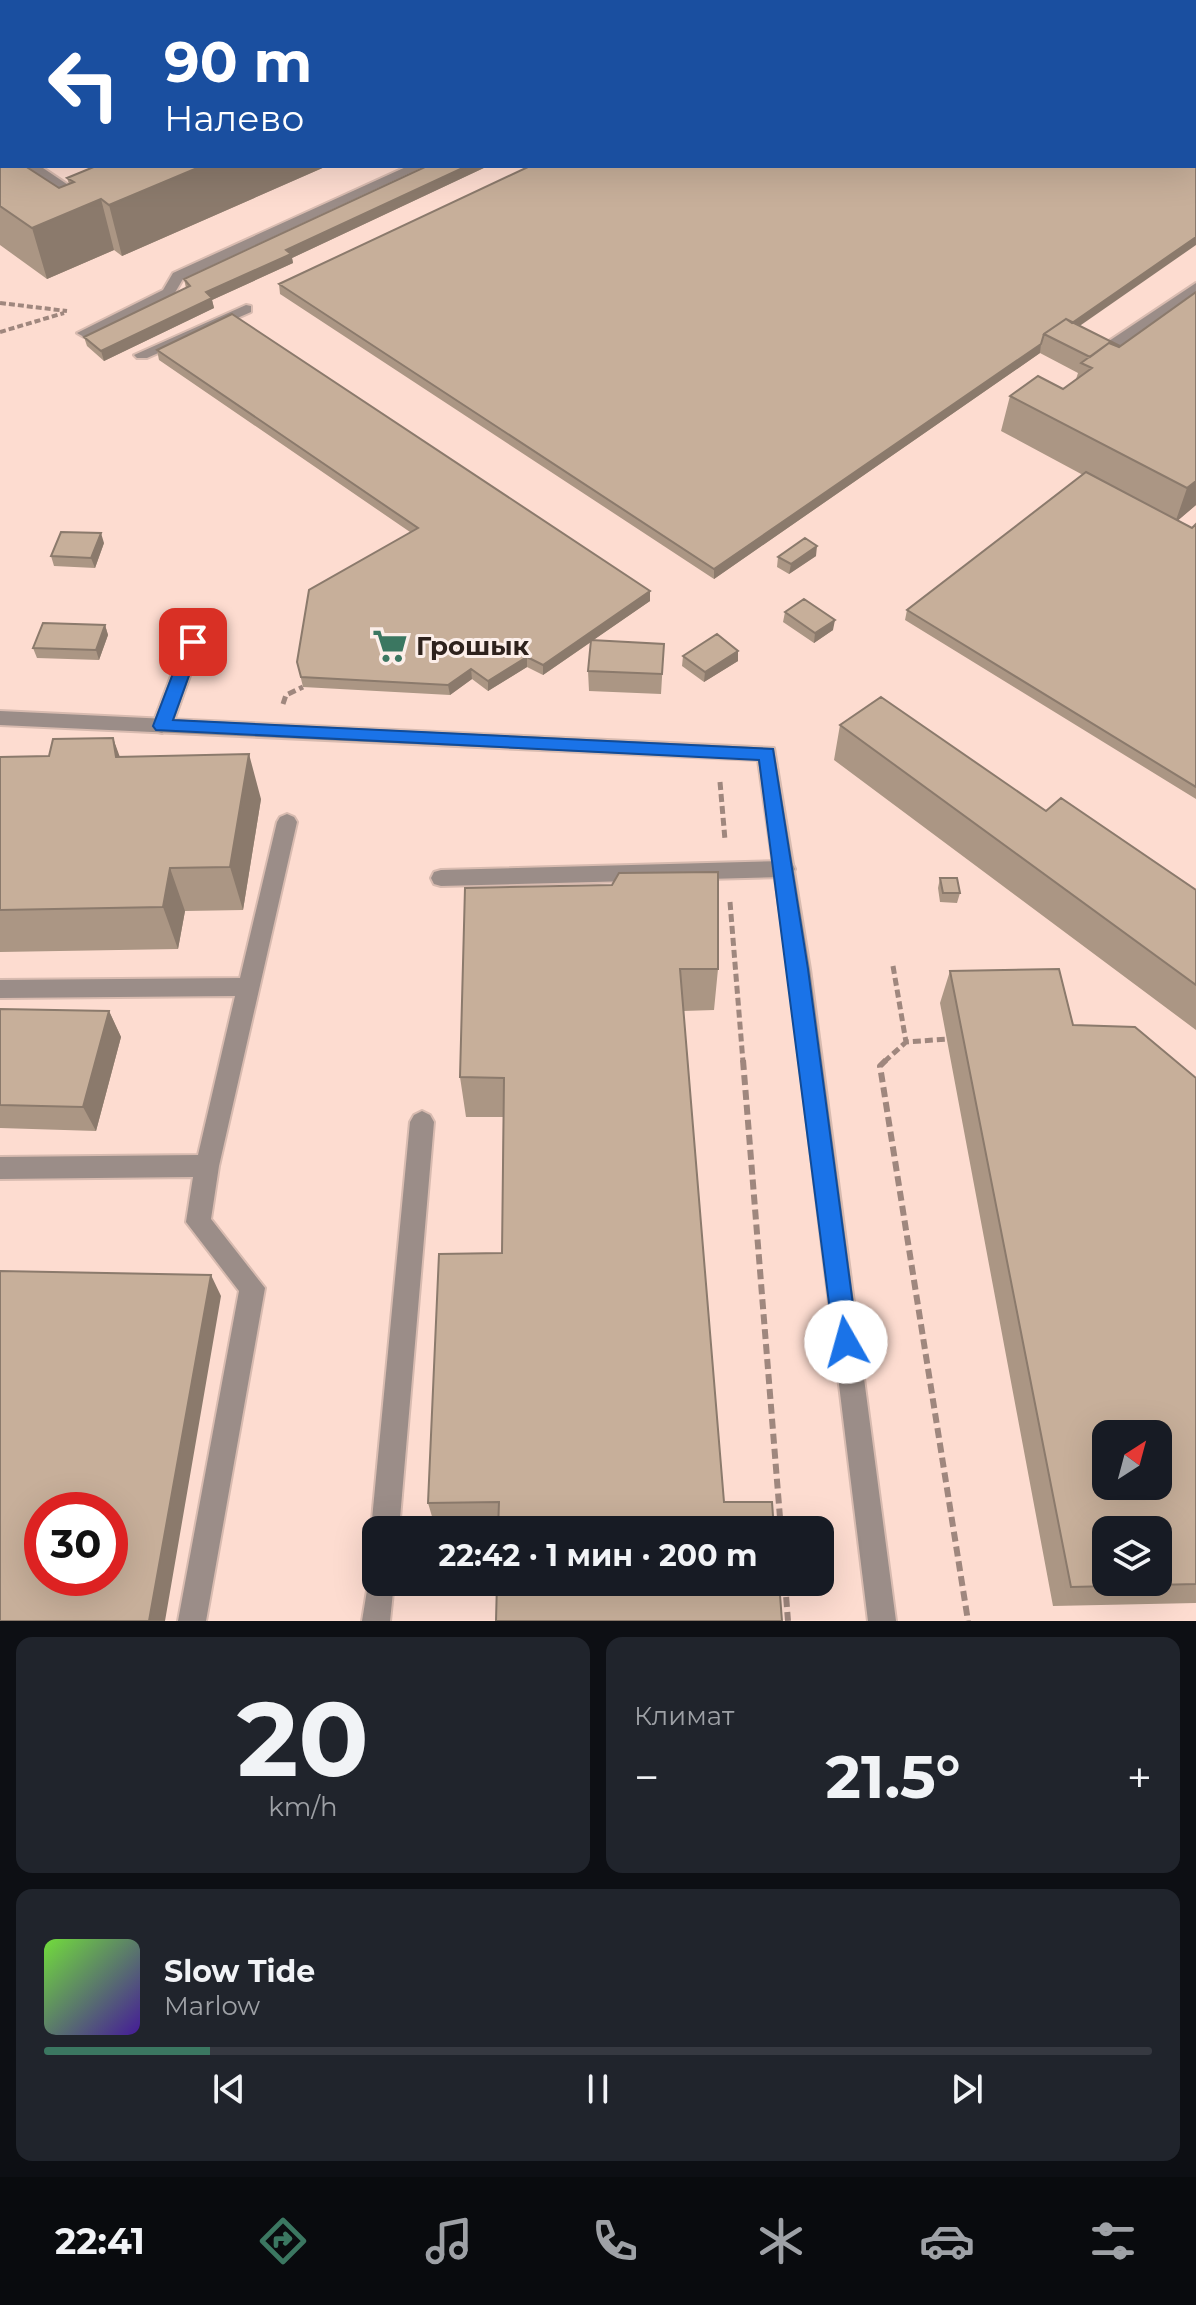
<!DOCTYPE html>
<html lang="ru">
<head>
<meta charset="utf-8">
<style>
	body { margin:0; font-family:Montserrat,sans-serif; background:#20242c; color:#f1f3f6; height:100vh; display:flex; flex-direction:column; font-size:30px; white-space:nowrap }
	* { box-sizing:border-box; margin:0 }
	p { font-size:26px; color:#9ea1a6 }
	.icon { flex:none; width:44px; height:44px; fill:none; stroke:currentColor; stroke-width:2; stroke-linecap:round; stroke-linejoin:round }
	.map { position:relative; height:1621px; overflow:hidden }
	.sheet { display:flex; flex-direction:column; gap:16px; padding:16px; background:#0d0f14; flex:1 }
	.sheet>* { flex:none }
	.top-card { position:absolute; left:0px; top:0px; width:1196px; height:168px; box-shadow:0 8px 32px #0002; background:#1a4fa0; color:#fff; overflow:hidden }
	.needle { width:52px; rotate:36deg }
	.tools { position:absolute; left:1092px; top:1420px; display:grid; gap:16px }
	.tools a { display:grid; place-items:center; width:80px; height:80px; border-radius:16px; background:#171b24; box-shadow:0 8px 32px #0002; font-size:40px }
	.speed { position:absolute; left:24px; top:1492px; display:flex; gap:16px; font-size:40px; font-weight:700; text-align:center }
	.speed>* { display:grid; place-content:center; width:104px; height:104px; border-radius:50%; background:#171b24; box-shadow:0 8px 32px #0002; line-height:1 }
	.speed .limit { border:12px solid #d22; background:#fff; color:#111 }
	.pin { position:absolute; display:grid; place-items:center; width:68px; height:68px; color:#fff; margin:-34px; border-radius:16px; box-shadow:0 4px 12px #0006 }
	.me { position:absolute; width:88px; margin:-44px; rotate:353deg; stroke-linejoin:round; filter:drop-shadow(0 0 6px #0008) }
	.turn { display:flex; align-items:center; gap:28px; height:168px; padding:0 32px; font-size:36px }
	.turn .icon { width:104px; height:104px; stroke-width:2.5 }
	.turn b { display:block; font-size:56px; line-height:68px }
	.big { font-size:60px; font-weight:700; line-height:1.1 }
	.sheet .widget { flex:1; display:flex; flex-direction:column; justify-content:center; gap:12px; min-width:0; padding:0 28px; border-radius:16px; background:#20242c }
	.sheet .dial { align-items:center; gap:0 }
	.dial b { font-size:104px; line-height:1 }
	.song { display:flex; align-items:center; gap:24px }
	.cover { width:96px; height:96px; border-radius:12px; background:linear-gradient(135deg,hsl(100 70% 55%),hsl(260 70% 35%)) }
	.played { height:8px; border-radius:4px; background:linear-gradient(90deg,#3b7761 15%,#363941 15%) }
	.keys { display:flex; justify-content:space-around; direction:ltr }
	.heat { display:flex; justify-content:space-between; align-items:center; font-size:44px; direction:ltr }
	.sheet .tiles { flex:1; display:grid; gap:16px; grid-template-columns:1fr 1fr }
	.widget:last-child { grid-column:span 2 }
	.trip { position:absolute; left:362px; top:1516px; width:472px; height:80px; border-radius:16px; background:#171b24; box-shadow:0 8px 32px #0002; font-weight:700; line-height:80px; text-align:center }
	.menu { display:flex; height:128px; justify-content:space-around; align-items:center; background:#090b0e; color:#9ea1a6 }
	.menu .icon { width:56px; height:56px }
	.menu .selected { color:#3b7761 }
	.menu b { font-size:36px; color:#f1f3f6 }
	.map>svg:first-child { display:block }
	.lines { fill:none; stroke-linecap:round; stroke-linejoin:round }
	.lane-casing { stroke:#d8bbb0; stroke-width:4 }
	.street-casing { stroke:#d8bbb0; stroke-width:4 }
	.secondary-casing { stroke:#d8bbb0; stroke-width:4 }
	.path-far3 { stroke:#9f877e; stroke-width:3; stroke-dasharray:5 3; stroke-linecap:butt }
	.path-far2 { stroke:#9f877e; stroke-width:4; stroke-dasharray:6 3; stroke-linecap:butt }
	.path-far1 { stroke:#9f877e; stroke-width:5; stroke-dasharray:8 4; stroke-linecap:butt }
	.path { stroke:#9f877e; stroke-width:6; stroke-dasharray:10 5; stroke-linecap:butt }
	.lane { fill:#9b8d88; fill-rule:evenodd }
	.street { fill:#9b8d88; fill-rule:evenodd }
	.secondary { fill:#78645d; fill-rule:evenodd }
	.wall { fill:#ab9684 }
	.shaded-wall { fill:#8b7a6c }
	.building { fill:#c7af9a; stroke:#8b7a6c; stroke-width:2; fill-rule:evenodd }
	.route { fill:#1a73e8; stroke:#114b97; stroke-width:2 }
	.labels { text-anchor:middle; stroke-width:6; stroke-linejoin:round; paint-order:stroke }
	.poi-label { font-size:26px; font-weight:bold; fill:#2e221d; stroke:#fceee9; text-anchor:start }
</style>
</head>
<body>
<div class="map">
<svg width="1196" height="1621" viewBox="0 0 1196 1621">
	<rect width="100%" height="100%" fill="#fddcd0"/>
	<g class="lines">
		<g class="lane-casing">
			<path id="lane" d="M43,0H55L56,2H44Z
				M125,0H137L123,2Z
				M632,0H646L630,2Z
				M1101,0H1115L1099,2Z
				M0,141L2,142V151L0,150Z
				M25,166H40L92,201L80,204Z
				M408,166H425L183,279L173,296L89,336L84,337L77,333L163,290L173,273Z
				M1196,283V294L1113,351H1103V345Z
				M246,305L251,306V312L147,358H137L134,355Z
				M193,636L202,642L172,726L162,733L155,731L152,726L184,642Z
				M287,814L294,817L297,822L219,1166L211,1219L265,1288L206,1621H178L239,1291L186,1222L193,1177L0,1179V1157L198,1155L235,996L0,998V980L240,978L277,822L280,817Z
				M785,861L792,863L795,869L792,875L785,877L441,886L434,884L431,878L434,872L441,870Z
				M422,1111L430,1115L434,1122L399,1530H376V1540L371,1530L410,1122L414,1115Z
				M376,1569V1582H394L390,1621H362L370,1572Z"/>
		</g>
		<g class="street-casing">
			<path id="street" d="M0,711L774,748L810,969L896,1621H868L788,969L758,760L0,725Z"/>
		</g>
		<g class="secondary-casing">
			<path id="secondary" d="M1031,0H1047L1049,2H1033Z
				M1194,54L1196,55V63L1194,62Z"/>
		</g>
		<path class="path-far3" d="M337,0L341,2"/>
		<path class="path-far2" d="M0,303L67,311
			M0,332L64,313"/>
		<path class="path-far1" d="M283,704L286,695L303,687
			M720,782L725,840
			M730,902L743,1062
			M893,966L906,1042L948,1039
			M884,1062L906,1042"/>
		<path class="path" d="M743,1060L781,1530
			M886,1060L880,1066L968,1621
			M785,1582L788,1621"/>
		<use href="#lane" class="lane"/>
		<use href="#street" class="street"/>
		<use href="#secondary" class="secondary"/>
	</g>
	<path class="wall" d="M0,149L59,188L69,184L67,178L327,166L122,256L114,250L47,279L0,245Z
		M427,166H488L292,258L293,263L212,300L214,308L104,361L87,346L84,337L186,288L184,279Z
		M279,284L1079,326L1120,346L1196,505L1178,520L1192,528L1196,524V799L905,620L907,610L1083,475L1001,431L1010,396L1063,389L1076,379L1078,373L1040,353L714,579L280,294Z
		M157,350L650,591V601L593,640L664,644L661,694L589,691L588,671L591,642L543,675L527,667L488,691L472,679L450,695L303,687L297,662L410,532L159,360Z
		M104,543L95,568L54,566L51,556Z
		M816,556L789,574L777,567L778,557Z
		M785,612L833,630L814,643L783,622Z
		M105,625L108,635L99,660L37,658L33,648Z
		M738,651V661L704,682L682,666L683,656Z
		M840,725L1046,811L1196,890V1030L834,760Z
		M113,738L119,757L261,799L243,910L185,911L178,949L0,952V757L49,756Z
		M940,878L960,893L957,903L940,902L938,888Z
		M465,888L718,969L714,1010L683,1011L724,1502L774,1530H436L428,1503L502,1253L503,1117H466L460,1077Z
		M950,971L1196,1078V1603L1053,1606L940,1003Z
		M0,1009L109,1011L121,1037L96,1131L0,1128Z"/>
	<path class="shaded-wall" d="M258,0H277L276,2H256Z
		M488,0H587L583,2H485Z
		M809,0H827L823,2H805Z
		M0,18H2V68H0Z
		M202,166H327L122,256L109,205Z
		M467,166H488L292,258L293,263L212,300L214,308L104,361L101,351L206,292L286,250Z
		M101,199L114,250L47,279L32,228Z
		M1196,237V245L1058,341L1051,337Z
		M1041,344L1040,353L714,579V569Z
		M1196,481V505L1175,523L1187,488Z
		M101,533L104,543L95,568L91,558Z
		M817,546L816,556L789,574L791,564Z
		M650,591V601L543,675V665Z
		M835,620L833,630L814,643L815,633Z
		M105,625L108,635L99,660L96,650Z
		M738,651V661L704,682L705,672Z
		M527,657V667L488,691V681Z
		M471,669L472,679L450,695L448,685Z
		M113,738L129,782L116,757Z
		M249,754L261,799L243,910L230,867Z
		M170,868L185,911L178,949L163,907Z
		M109,1011L121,1037L96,1131L83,1107Z
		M211,1275L221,1296L165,1621H149Z"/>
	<path class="building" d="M0,0H48L49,1L42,2H2V18H0Z
		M159,0H258L256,2H158Z
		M430,0H488L485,1L488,2H435Z
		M594,0H625L629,2H589Z
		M773,0H809L805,2H768Z
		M881,0H892L897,2H877Z
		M1194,118H1196V237L1072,323L1066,319L1044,334L1041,344L714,569L279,284L530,166H1194Z
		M0,149L2,151V166H25L59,188L74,182L67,178L96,166H202L109,205L101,199L32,228L0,206Z
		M427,166H467L286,250L291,254L206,292L212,298L101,351L84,337L190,286L184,279Z
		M1196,292V481L1187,488L1010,396L1038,376L1063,389L1092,368L1081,363L1109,343L1119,347Z
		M232,314L650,591L543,665L527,657L488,681L471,669L448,685L301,677L297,662L309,590L418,528L157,350Z
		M1066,319L1120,346L1119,347L1109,343L1090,357L1044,334Z
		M1086,472L1192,528L1196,524V787L907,610Z
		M61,532L101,533L91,558L51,556Z
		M805,538L817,546L791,564L778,557Z
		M804,599L835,620L815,633L785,612Z
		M43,623L105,625L96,650L33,648Z
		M717,634L738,651L705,672L683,656Z
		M591,640L664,644L662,674L588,671Z
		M881,697L1046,811L1061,798L1196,890V985L840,725Z
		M113,738L116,757L249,754L230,867L170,868L163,907L0,910V757L49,756L53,739Z
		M718,872V969H680L724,1502H772L774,1530H498L499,1502L428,1503L439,1254L502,1253L504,1078L460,1077L465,888L612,885L619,873Z
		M940,878H957L960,893H943Z
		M1059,969L1073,1025L1135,1027L1196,1078V1584L1071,1587L950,971ZM1106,1434H1158V1486H1106ZM1106,1530H1158V1582H1106Z
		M0,1009L109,1011L83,1107L0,1105Z
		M0,1271L211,1275L149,1621H0ZM42,1510H110V1578H42Z
		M497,1582H779L782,1621H496Z"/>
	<path class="route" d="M193,636L201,642L173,720L773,749L808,969L858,1342L855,1350L846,1353L838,1350L834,1342L759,760L156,730L153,726L185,642Z"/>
	<defs>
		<g id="supermarket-bare" transform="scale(2.76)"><path d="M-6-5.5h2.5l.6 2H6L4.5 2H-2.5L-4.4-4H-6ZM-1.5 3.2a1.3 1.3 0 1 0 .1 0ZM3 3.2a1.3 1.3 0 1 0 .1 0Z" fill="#3b7761" stroke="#fceee9" stroke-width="2.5" paint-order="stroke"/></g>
	</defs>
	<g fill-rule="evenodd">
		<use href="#supermarket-bare" x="390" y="646"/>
	</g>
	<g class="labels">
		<g class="poi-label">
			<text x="416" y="655">Грошык</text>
		</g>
	</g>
</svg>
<div class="tools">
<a><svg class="needle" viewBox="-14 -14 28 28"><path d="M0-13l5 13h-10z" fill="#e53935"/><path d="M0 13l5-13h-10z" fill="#9ea1a6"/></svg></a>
<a><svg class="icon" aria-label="layers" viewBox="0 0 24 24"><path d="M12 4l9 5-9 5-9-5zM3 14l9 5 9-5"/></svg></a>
</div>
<div class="speed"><div class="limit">30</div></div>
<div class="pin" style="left:193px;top:642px;background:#d93025"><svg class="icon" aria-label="arrive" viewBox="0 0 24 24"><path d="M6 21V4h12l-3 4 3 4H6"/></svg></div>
<svg class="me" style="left:846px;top:1342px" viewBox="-20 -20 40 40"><circle r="19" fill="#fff"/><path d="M0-13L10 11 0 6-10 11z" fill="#1a73e8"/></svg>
<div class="trip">22:42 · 1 мин · 200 m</div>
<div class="top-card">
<div class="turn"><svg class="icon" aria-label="left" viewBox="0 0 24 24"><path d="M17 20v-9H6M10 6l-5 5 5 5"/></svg><div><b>90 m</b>Налево</div></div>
</div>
</div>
<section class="sheet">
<div class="tiles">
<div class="widget dial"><b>20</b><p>km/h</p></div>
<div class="widget"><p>Климат</p>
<div class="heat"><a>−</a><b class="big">21.5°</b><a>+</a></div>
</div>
<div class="widget">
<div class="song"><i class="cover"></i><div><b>Slow Tide</b><p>Marlow</p></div></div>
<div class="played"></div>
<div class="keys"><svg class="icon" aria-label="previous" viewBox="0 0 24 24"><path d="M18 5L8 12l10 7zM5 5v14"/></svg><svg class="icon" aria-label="pause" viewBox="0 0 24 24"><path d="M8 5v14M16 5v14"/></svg><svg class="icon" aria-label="next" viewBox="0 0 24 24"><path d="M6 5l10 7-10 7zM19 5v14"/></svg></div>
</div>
</div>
</section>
<nav class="menu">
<b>22:41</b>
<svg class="icon selected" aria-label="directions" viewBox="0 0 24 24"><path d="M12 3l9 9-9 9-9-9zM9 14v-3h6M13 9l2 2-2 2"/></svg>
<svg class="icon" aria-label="music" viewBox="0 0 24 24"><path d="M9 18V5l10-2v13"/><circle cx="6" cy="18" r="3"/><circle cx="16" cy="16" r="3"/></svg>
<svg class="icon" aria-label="phone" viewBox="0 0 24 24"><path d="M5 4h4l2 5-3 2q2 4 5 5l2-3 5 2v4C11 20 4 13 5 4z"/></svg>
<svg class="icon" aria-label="climate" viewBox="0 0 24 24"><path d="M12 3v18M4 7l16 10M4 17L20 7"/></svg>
<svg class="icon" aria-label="car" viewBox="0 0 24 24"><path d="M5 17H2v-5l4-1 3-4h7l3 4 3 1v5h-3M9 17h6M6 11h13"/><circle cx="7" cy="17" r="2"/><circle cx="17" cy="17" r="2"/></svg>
<svg class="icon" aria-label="filters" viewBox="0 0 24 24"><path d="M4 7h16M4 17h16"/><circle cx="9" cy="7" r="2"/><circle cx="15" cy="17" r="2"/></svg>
</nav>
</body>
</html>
